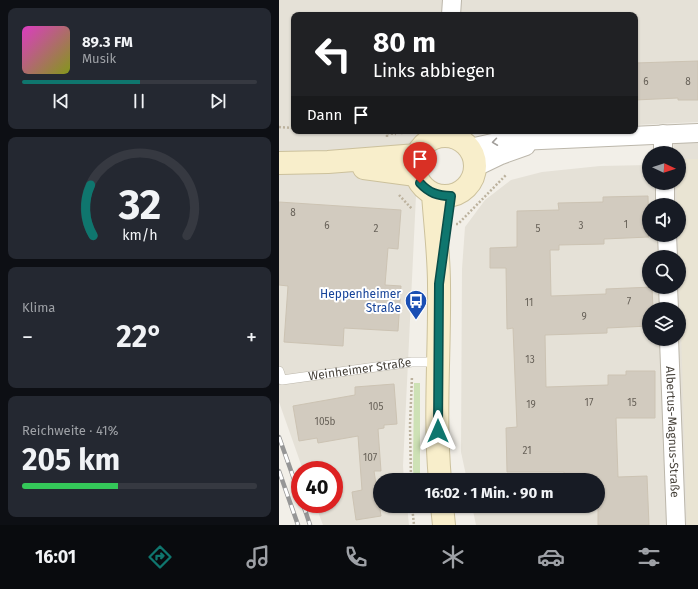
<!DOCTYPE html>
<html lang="de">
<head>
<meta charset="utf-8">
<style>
	body { margin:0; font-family:"Fira Sans",sans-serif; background:#242831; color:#f1f3f6; height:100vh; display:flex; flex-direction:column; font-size:15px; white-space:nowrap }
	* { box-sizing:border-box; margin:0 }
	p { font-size:13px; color:#9ea1a6 }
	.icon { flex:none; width:22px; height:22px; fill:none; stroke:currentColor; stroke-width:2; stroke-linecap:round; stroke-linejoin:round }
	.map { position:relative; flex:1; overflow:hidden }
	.panel { display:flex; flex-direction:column; gap:8px; padding:8px; background:#0d0f14; width:279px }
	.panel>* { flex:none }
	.banner { position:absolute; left:12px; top:12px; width:347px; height:122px; border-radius:8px; box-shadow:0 1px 3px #0004; background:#202124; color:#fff; overflow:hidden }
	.needle { width:26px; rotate:94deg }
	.tools { position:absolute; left:363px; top:146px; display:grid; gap:8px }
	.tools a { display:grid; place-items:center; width:44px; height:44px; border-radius:50%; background:#171b24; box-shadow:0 1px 3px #0004; font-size:20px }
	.speed { position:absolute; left:12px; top:461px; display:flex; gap:8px; font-size:20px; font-weight:700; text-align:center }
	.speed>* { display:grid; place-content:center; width:52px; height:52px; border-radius:50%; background:#171b24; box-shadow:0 1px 3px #0004; line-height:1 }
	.speed .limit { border:6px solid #d22; background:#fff; color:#111 }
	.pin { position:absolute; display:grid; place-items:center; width:34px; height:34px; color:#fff; margin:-41px -17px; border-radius:50% 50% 50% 0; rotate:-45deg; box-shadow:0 0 4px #0007 }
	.pin .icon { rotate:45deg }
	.me { position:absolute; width:44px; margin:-22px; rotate:0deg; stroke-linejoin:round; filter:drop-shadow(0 0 3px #0008) }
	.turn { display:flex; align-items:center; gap:14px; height:84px; padding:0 16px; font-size:18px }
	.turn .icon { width:52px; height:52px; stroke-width:2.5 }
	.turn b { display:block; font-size:28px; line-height:34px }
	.then { display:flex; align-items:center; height:38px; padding:0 16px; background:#0003; gap:8px; font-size:15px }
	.big { font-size:30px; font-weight:700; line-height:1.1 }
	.panel .tile { flex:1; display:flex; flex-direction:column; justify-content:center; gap:6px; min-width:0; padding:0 14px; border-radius:8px; background:#242831 }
	.panel .dial { align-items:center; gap:0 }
	.dial svg { height:104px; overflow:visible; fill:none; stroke:#363941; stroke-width:7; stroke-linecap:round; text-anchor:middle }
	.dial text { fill:#f1f3f6; stroke:none }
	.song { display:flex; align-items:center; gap:12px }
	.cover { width:48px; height:48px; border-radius:6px; background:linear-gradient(135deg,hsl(310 70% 55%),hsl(70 70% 35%)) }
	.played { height:4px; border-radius:2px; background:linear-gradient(90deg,#0f766e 50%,#363941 50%) }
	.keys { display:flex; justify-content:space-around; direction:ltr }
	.heat { display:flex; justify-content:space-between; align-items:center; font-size:22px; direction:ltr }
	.charge { height:6px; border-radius:3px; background:linear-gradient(90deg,#34c759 41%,#363941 0) }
	.trip { position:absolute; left:94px; top:473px; width:232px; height:40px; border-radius:20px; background:#171b24; box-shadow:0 1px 3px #0004; font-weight:700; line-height:40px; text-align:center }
	.tab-bar { display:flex; height:64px; justify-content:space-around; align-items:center; background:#090b0e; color:#9ea1a6 }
	.tab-bar .icon { width:28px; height:28px }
	.tab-bar .on { color:#0f766e }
	.tab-bar b { font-size:18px; color:#f1f3f6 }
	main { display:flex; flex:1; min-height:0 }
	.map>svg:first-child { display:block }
	.residential { fill:#e5e1d7; fill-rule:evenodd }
	.education { fill:#e9e4d3 }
	.green { fill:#cde1b5 }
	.building { fill:#d2cbbf; stroke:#ccc3b3 }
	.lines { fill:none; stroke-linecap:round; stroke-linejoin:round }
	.lane-casing { stroke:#bcb7ab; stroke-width:10 }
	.street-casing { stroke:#bcb7ab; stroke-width:20 }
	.secondary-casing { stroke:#ccc19c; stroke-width:24 }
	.path { stroke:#bcb29e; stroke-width:2.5; stroke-dasharray:2 2; stroke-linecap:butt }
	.lane { stroke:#fff; stroke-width:9 }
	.street { stroke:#fff; stroke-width:18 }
	.secondary { stroke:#f8eecb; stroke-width:22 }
	.rail-casing { stroke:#969696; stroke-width:4.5 }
	.rail { stroke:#fff; stroke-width:3; stroke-dasharray:9; stroke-linecap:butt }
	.oneway { stroke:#a29f9b }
	.route-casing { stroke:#0a4d48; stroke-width:10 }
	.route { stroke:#0f766e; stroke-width:7 }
	.labels { text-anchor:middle; stroke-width:4; stroke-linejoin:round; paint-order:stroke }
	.number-label { font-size:10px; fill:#686259 }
	.transit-label { font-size:12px; fill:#164399; stroke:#fff; text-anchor:end }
	.street-label { font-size:12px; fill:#443f37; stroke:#fff }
</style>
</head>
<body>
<main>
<section class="panel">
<div class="tile">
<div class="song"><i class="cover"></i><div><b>89.3 FM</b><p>Musik</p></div></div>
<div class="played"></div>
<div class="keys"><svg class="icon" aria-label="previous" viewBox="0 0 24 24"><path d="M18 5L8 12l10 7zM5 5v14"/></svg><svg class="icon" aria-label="pause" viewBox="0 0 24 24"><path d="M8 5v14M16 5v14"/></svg><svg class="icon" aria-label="next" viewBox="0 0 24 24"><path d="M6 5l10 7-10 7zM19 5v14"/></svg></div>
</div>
<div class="tile dial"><svg viewBox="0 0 100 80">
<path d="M14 69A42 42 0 1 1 86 69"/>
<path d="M14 69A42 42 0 0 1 12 30" stroke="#0f766e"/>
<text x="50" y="56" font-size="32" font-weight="700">32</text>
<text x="50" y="72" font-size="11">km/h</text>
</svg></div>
<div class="tile"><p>Klima</p>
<div class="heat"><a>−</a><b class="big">22°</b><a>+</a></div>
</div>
<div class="tile"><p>Reichweite · 41%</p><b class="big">205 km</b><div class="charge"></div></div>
</section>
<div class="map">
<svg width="419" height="525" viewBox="0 0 419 525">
	<rect width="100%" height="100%" fill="#f2efe8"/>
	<path class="residential" d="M0,0H419V122L356,125V15H15V131H180L140,133L124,466L125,480H101V506H128L130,525H44L36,504H55V470H24L0,402Z
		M419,139V525H197L193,506H319V480H188L182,452L183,269L186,227L206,200L232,180L263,172L321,166L370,165V183H400V153H395L394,140ZM370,205H400V235H370ZM370,257H400V287H370ZM370,309H400V339H370Z"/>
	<path class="education" d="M400,159H419V525H408L399,235H400V205H398L397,183H400Z"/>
	<path class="green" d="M135,383H141V480H135L134,469Z"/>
	<path class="building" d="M419,61V100H399V98L356,100V63Z
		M369,196L370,237L325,239V244L280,245V250H271L272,296L327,294V289L373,287L374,309H370V326L328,328V333L266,335L267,387L329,385V375H347V371H376V418H337L339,477L368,476L370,525H319V480H286L285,472H228L227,428L238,427L234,328L228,329L227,268H211V248L238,247V211L280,210L279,203L324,202V197Z
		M0,202L122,210L119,249L109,248L106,285L122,286L119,331L65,328L64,346L5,342L9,286L0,285Z
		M115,384L118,424L105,425V428L99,429L102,471H95L102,516L77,520L73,492L83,490L79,436L39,443L38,438L20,441L14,406L76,395V387Z"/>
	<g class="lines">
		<g class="lane-casing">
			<g id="lane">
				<path id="s1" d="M0,371L3,380L133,362H158"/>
			</g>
		</g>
		<g class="street-casing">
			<g id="street">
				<path d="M172,15L173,0"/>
				<path d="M384,134V153"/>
				<path d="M166,135L167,131"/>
				<path d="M191,148L218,142L419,133"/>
				<path d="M197,167L222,155L247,146"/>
				<path d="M386,183V205"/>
				<path d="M388,235L389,257"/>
				<path d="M389,287L390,309"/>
				<path id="s2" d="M390,339L397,525"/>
			</g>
		</g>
		<g class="secondary-casing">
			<path id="secondary" d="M136 166a30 30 0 1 1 60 0a30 30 0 1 1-60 0Z
				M0,163L49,162L138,155
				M85,168L137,175
				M154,194C156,224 160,255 160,285C161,350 155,415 161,480
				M163,506L165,525"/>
		</g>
		<path class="path" d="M0,127L15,128
			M71,131L108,133
			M122,133L136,131
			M108,137V133L117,134
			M120,195L133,209
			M177,224H179L227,175
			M132,480L131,425L133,376
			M133,506L135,525"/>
		<use href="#lane" class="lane"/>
		<use href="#street" class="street"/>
		<use href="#secondary" class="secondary"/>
		<g class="rail-casing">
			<path id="rail" d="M0,437L21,496
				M0,471L19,525
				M24,504L31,525"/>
		</g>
		<use href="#rail" class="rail"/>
	</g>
	<defs><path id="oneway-chevron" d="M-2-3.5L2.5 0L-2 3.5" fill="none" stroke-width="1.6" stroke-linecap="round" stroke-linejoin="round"/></defs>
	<use class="oneway" href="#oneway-chevron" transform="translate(216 142) rotate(172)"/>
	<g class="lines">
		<g class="route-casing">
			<path id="route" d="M141,183C150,193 159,196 172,196L160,284L159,431"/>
		</g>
		<use href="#route" class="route"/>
	</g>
	<defs>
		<g id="bus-pin" transform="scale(1.15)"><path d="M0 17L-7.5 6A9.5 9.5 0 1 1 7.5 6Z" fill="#1a4fb4" stroke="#fff"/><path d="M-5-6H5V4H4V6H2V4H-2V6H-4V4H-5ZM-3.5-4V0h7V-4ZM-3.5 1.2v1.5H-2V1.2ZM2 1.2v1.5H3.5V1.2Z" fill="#fff"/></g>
	</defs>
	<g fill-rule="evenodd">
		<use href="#bus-pin" x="137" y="301"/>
	</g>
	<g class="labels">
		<g class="number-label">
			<text x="367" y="85">6</text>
			<text x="409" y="85">8</text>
			<text x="14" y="216">8</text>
			<text x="347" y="228">1</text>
			<text x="48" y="229">6</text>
			<text x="302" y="229">3</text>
			<text x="97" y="232">2</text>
			<text x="259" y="232">5</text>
			<text x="350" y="305">7</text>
			<text x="250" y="306">11</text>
			<text x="305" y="320">9</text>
			<text x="251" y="363">13</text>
			<text x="310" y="406">17</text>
			<text x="353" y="406">15</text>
			<text x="252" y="408">19</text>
			<text x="97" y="410">105</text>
			<text x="46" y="425">105b</text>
			<text x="248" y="454">21</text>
			<text x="91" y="461">107</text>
		</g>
		<g class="transit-label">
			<text x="122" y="298">Heppenheimer<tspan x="122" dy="14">Straße</tspan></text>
		</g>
		<g class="street-label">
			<text dy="4" stroke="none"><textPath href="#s1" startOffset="88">Weinheimer Straße</textPath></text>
			<text dy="4" stroke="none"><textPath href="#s2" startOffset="93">Albertus-Magnus-Straße</textPath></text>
		</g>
	</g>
</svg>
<div class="tools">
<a><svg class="needle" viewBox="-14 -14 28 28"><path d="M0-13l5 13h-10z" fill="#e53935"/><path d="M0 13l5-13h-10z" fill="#9ea1a6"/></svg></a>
<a><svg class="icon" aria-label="sound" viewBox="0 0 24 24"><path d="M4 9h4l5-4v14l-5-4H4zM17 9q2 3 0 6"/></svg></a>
<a><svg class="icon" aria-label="search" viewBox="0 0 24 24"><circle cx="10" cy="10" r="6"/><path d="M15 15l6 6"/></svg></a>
<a><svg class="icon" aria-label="layers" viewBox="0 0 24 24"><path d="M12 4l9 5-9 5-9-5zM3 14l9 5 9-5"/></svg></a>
</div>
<div class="speed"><div class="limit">40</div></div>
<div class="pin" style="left:141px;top:183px;background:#d93025"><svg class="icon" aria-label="arrive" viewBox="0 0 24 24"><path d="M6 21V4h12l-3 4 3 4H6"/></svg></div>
<svg class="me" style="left:159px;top:431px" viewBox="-20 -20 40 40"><path d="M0-17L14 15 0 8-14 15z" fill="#0f766e" stroke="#fff" stroke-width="4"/></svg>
<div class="trip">16:02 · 1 Min. · 90 m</div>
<div class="banner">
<div class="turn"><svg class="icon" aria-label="left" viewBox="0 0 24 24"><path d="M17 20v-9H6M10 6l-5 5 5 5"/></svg><div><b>80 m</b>Links abbiegen</div></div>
<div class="then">Dann<svg class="icon" aria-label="arrive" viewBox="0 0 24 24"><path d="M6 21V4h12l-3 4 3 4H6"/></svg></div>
</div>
</div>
</main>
<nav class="tab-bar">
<b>16:01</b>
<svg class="icon on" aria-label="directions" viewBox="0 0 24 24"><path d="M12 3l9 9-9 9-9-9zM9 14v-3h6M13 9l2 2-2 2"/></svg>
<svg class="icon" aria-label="music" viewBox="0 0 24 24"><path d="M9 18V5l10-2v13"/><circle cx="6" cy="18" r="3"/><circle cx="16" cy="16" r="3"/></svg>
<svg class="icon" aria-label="phone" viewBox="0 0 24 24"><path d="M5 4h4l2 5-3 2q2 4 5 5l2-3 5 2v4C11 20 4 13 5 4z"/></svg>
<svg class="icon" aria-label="climate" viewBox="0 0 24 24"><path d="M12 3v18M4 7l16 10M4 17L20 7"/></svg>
<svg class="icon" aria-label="car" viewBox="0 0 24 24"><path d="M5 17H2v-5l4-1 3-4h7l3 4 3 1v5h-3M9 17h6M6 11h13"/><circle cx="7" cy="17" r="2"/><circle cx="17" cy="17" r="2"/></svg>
<svg class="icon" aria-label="filters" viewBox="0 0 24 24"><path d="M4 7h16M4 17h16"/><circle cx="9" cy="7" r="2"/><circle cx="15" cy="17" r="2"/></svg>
</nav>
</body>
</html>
